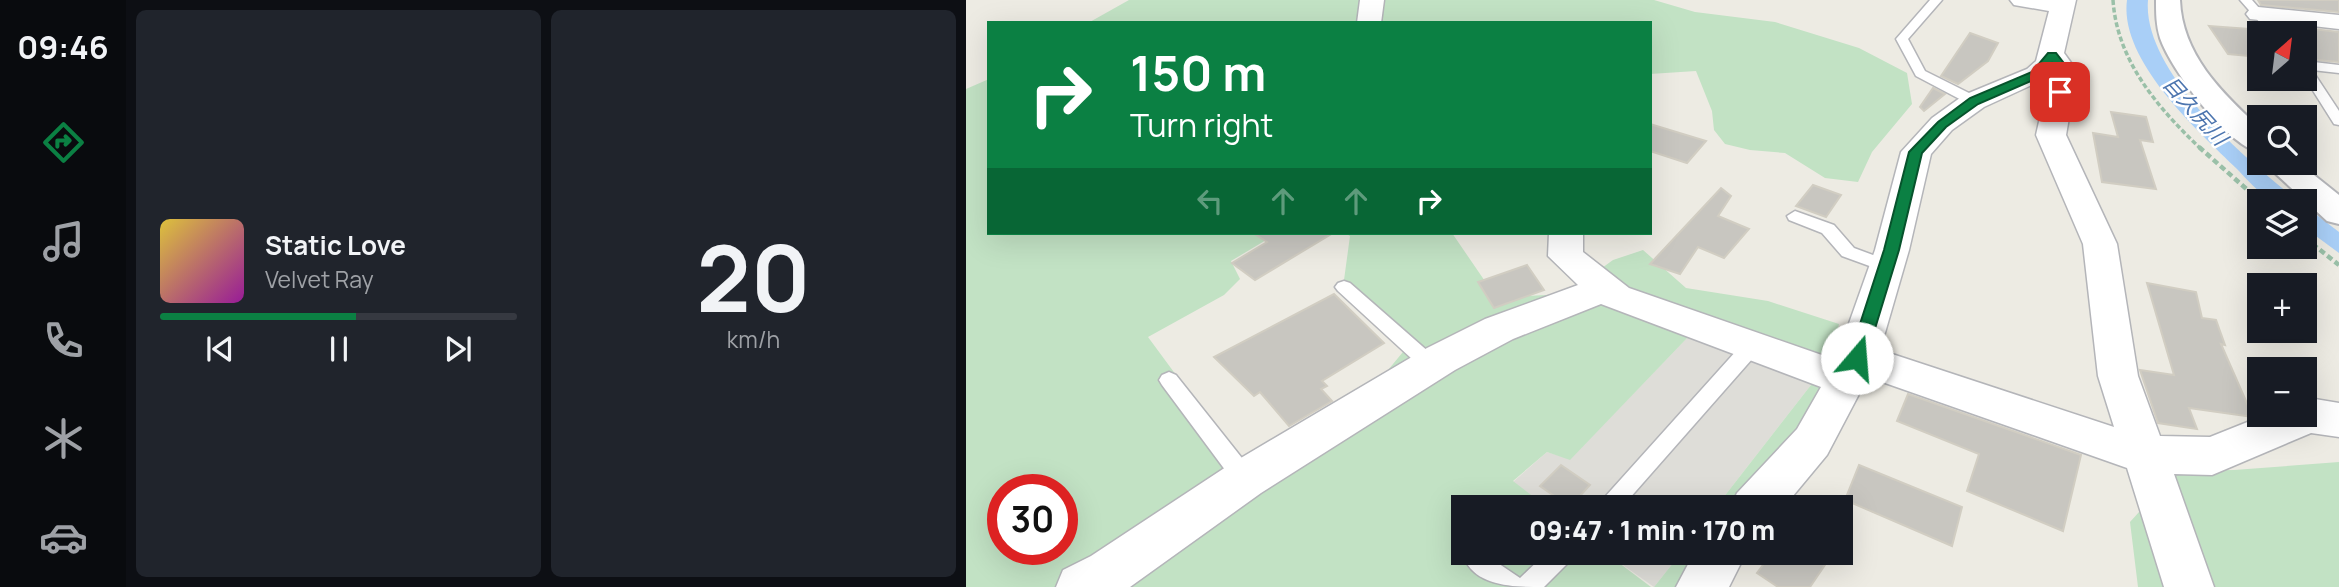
<!DOCTYPE html>
<html lang="en">
<head>
<meta charset="utf-8">
<style>
	body { margin:0; font-family:Manrope,"Noto Sans JP",sans-serif; background:#20242c; color:#f1f3f6; height:100vh; display:flex; flex-direction:column; font-size:26px; white-space:nowrap }
	* { box-sizing:border-box; margin:0 }
	p { font-size:23px; color:#9ea1a6 }
	.icon { flex:none; width:38px; height:38px; fill:none; stroke:currentColor; stroke-width:2; stroke-linecap:round; stroke-linejoin:round }
	.map { position:relative; flex:1; overflow:hidden }
	.sheet { display:flex; flex-direction:column; gap:10px; padding:10px; background:#0d0f14; width:840px }
	.sheet>* { flex:none }
	.banner { position:absolute; left:21px; top:21px; width:665px; height:214px; border-radius:0px; box-shadow:0 7px 28px #0002; background:#0b8043; color:#fff; overflow:hidden }
	.needle { width:46px; rotate:28deg }
	.tools { position:absolute; left:1281px; top:21px; display:grid; gap:14px }
	.tools a { display:grid; place-items:center; width:70px; height:70px; border-radius:0px; background:#171b24; box-shadow:0 7px 28px #0002; font-size:35px }
	.speed { position:absolute; left:21px; top:474px; display:flex; gap:14px; font-size:35px; font-weight:700; text-align:center }
	.speed>* { display:grid; place-content:center; width:91px; height:91px; border-radius:50%; background:#171b24; box-shadow:0 7px 28px #0002; line-height:1 }
	.speed .limit { border:10px solid #d22; background:#fff; color:#111 }
	.pin { position:absolute; display:grid; place-items:center; width:60px; height:60px; color:#fff; margin:-30px; border-radius:14px; box-shadow:0 4px 10px #0006 }
	.me { position:absolute; width:77px; margin:-38px; rotate:18deg; stroke-linejoin:round; filter:drop-shadow(0 0 5px #0008) }
	.turn { display:flex; align-items:center; gap:24px; height:147px; padding:0 28px; font-size:32px }
	.turn .icon { width:91px; height:91px; stroke-width:2.5 }
	.turn b { display:block; font-size:49px; line-height:60px }
	.lanes { display:flex; align-items:center; height:66px; padding:0 28px; background:#0003; justify-content:center; gap:35px; direction:ltr }
	.lanes .off { opacity:.35 }
	.sheet .card { flex:1; display:flex; flex-direction:column; justify-content:center; gap:10px; min-width:0; padding:0 24px; border-radius:10px; background:#20242c }
	.sheet .dial { align-items:center; gap:0 }
	.dial b { font-size:91px; line-height:1 }
	.song { display:flex; align-items:center; gap:21px }
	.cover { width:84px; height:84px; border-radius:10px; background:linear-gradient(135deg,hsl(50 70% 55%),hsl(300 70% 35%)) }
	.played { height:7px; border-radius:4px; background:linear-gradient(90deg,#0b8043 55%,#363941 55%) }
	.keys { display:flex; justify-content:space-around; direction:ltr }
	.sheet .tiles { flex:1; display:grid; gap:10px; grid-template-columns:repeat(2,1fr) }
	.trip { position:absolute; left:485px; top:495px; width:402px; height:70px; border-radius:0px; background:#171b24; box-shadow:0 7px 28px #0002; font-weight:800; line-height:70px; text-align:center }
	main { display:flex; flex:1; min-height:0 }
	.menu { display:flex; flex-direction:column; width:126px; justify-content:space-around; align-items:center; background:#090b0e; color:#9ea1a6 }
	.menu .icon { width:49px; height:49px }
	.menu .current { color:#0b8043 }
	.menu b { font-size:32px; color:#f1f3f6 }
	.map>svg:first-child { display:block }
	.industrial { fill:#deddd8 }
	.green { fill:#c2e2c4; fill-rule:evenodd }
	.water { fill:#a9cff7 }
	.building { fill:#c8c6c0; stroke:#d1cdc2; stroke-width:2 }
	.lines { fill:none; stroke-linecap:round; stroke-linejoin:round }
	.service-casing { stroke:#b4b5b9; stroke-width:3 }
	.minor-casing { stroke:#b4b5b9; stroke-width:3 }
	.tertiary-casing { stroke:#b4b5b9; stroke-width:4 }
	.path-far1 { stroke:#9ac0a8; stroke-width:3.5; stroke-dasharray:5 2.5; stroke-linecap:butt }
	.path { stroke:#9ac0a8; stroke-width:4.5; stroke-dasharray:6 3.5; stroke-linecap:butt }
	.service { fill:#fff; fill-rule:evenodd }
	.minor { fill:#fff; fill-rule:evenodd }
	.tertiary { fill:#fff; fill-rule:evenodd }
	.route { fill:#0b8043; stroke:#07532c; stroke-width:2 }
	.labels { text-anchor:middle; stroke-width:5; stroke-linejoin:round; paint-order:stroke }
	.far-water-label { font-size:21px; font-style:italic; fill:#4c75af; stroke:#fff }
</style>
</head>
<body>
<main>
<nav class="menu">
<b>09:46</b>
<svg class="icon current" aria-label="directions" viewBox="0 0 24 24"><path d="M12 3l9 9-9 9-9-9zM9 14v-3h6M13 9l2 2-2 2"/></svg>
<svg class="icon" aria-label="music" viewBox="0 0 24 24"><path d="M9 18V5l10-2v13"/><circle cx="6" cy="18" r="3"/><circle cx="16" cy="16" r="3"/></svg>
<svg class="icon" aria-label="phone" viewBox="0 0 24 24"><path d="M5 4h4l2 5-3 2q2 4 5 5l2-3 5 2v4C11 20 4 13 5 4z"/></svg>
<svg class="icon" aria-label="climate" viewBox="0 0 24 24"><path d="M12 3v18M4 7l16 10M4 17L20 7"/></svg>
<svg class="icon" aria-label="car" viewBox="0 0 24 24"><path d="M5 17H2v-5l4-1 3-4h7l3 4 3 1v5h-3M9 17h6M6 11h13"/><circle cx="7" cy="17" r="2"/><circle cx="17" cy="17" r="2"/></svg>
</nav>
<section class="sheet">
<div class="tiles">
<div class="card">
<div class="song"><i class="cover"></i><div><b>Static Love</b><p>Velvet Ray</p></div></div>
<div class="played"></div>
<div class="keys"><svg class="icon" aria-label="previous" viewBox="0 0 24 24"><path d="M18 5L8 12l10 7zM5 5v14"/></svg><svg class="icon" aria-label="pause" viewBox="0 0 24 24"><path d="M8 5v14M16 5v14"/></svg><svg class="icon" aria-label="next" viewBox="0 0 24 24"><path d="M6 5l10 7-10 7zM19 5v14"/></svg></div>
</div>
<div class="card dial"><b>20</b><p>km/h</p></div>
</div>
</section>
<div class="map">
<svg width="1373" height="587" viewBox="0 0 1373 587">
	<rect width="100%" height="100%" fill="#edebe3"/>
	<path class="industrial" d="M724,335L852,376L750,507H581L547,482L581,452L604,459Z
		M640,553H715L688,587Z"/>
	<path class="green" d="M163,0H688L729,12L809,22L893,48L941,73L946,104L906,152L892,182L859,178L819,153L784,150L759,144L748,130L746,111L730,71L684,74V23H122Z
		M23,79V233H312L265,261L274,279L258,295L182,337L286,478L394,404L446,341L378,280L384,236L379,233H486L525,290L560,296L600,294L647,260L677,250L720,288L802,301L873,324L864,363L846,410L772,507H750L852,376L724,335L604,460L581,452L547,481L581,507L497,508V553H640L685,587H0V89ZM37,490H96V550H37Z
		M1373,462V587H1172L1164,522L1210,471L1268,470Z
		M715,553H737L711,587H688Z"/>
	<path class="water" d="M1161,0H1182C1176,71 1281,161 1333,201C1326,201 1313,204 1306,200C1293,194 1280,178 1270,168C1231,130 1153,60 1161,0Z
		M1339,206L1373,232V253L1339,228Z"/>
	<path class="building" d="M1292,0H1373V12L1295,5Z
		M1312,25L1373,32V62L1339,59V33H1318Z
		M1243,26L1297,30L1300,33H1293V57L1262,54Z
		M1004,33L1032,43L1022,61L992,84L975,76Z
		M967,88L979,94L958,111L954,107Z
		M1145,112L1180,117L1187,142L1174,140L1190,189L1136,182L1127,133L1152,137Z
		M684,124L740,141L721,163L684,151Z
		M847,185L875,195L860,217L830,206Z
		M755,188L765,196L752,216L783,229L758,258L732,247L714,274L684,264Z
		M287,233H367L289,280L266,263L301,242Z
		M561,265L578,290L528,308L512,282Z
		M1181,283L1230,292L1236,318L1250,320L1259,345L1255,344L1287,417L1223,408L1231,429L1192,423L1174,370L1208,375Z
		M368,294L418,343L356,381L361,386L355,389L366,401L323,426L294,392L288,396L248,357Z
		M942,394L1115,455L1097,531L1001,491L1013,454L931,421Z
		M595,465L624,485L604,507L574,486Z
		M893,465L996,507L986,546L879,500Z
		M806,553H867L844,587H812L791,573Z"/>
	<g class="lines">
		<g class="service-casing">
			<path id="service" d="M964,0H976L942,39L959,71L1013,98V104H1003L950,76L930,39Z
				M1274,0H1286L1315,33H1303Z
				M1339,61L1373,65V73L1346,70L1373,111V125L1368,124L1339,78Z
				M829,211L868,225L888,248L926,262L928,266L920,272L876,256L856,233L823,220L821,216Z
				M378,281L384,283L472,360L475,365L472,370H458L372,291L369,287L372,283Z
				M787,338L794,340L796,345L794,350L655,508H629L780,340Z
				M203,372L210,375L287,472L290,479L287,486L279,488L271,486L196,385L193,380L196,375Z
				M517,553L554,578L580,553H608L604,561L578,587C550,587 514,587 500,562L504,554Z"/>
		</g>
		<g class="minor-casing">
			<path id="minor" d="M394,0H418L415,23H391Z
				M1044,0H1110L1098,53L1111,71L1100,135L1151,244L1172,376L1194,436L1244,437L1299,415H1339V399L1343,398L1373,403V437L1345,433L1246,475L1208,474L1248,587H1198L1161,468L902,377L861,455L817,508H764L771,493L831,429L855,387L635,304L547,339L489,370L295,493L164,587H90L97,570L125,556L263,465L461,348L519,319L612,285L582,256L583,233H617V252L663,288L870,360L909,250L935,152L966,118L998,95L1061,69L1070,61L1083,11L1048,5ZM1083,77L1070,135L1117,244L1132,376L1148,427L914,350L943,250L965,154L986,130L1018,107Z
				M1292,7L1373,15V29L1284,19L1280,14L1284,9Z
				M728,553H780L763,587H710Z"/>
		</g>
		<g class="tertiary-casing">
			<path id="tertiary" d="M1190,0H1214C1216,54 1255,92 1293,127V152C1261,145 1205,70 1194,38C1190,25 1190,13 1190,0Z
				M1298,163H1333L1373,195V224L1361,221Z"/>
		</g>
		<path class="path-far1" d="M1147,0C1151,61 1192,108 1235,149"/>
		<path class="path" d="M1233,147L1294,201
			M1339,238L1373,265"/>
		<use href="#service" class="service"/>
		<use href="#minor" class="minor"/>
		<use href="#tertiary" class="tertiary"/>
	</g>
	<path class="route" d="M1082,53H1090L1104,71L1098,95L1088,92L1092,71L1086,63L1074,77L1012,104L980,127L956,153L933,250L900,358L898,363H885L883,358L918,250L943,152L972,122L1004,98L1066,72Z"/>
	<g class="labels">
		<g class="far-water-label">
			<text transform="translate(1229 111) rotate(48)" y="7">目久尻川</text>
		</g>
	</g>
</svg>
<div class="tools">
<a><svg class="needle" viewBox="-14 -14 28 28"><path d="M0-13l5 13h-10z" fill="#e53935"/><path d="M0 13l5-13h-10z" fill="#9ea1a6"/></svg></a>
<a><svg class="icon" aria-label="search" viewBox="0 0 24 24"><circle cx="10" cy="10" r="6"/><path d="M15 15l6 6"/></svg></a>
<a><svg class="icon" aria-label="layers" viewBox="0 0 24 24"><path d="M12 4l9 5-9 5-9-5zM3 14l9 5 9-5"/></svg></a>
<a>+</a>
<a>−</a>
</div>
<div class="speed"><div class="limit">30</div></div>
<div class="pin" style="left:1094px;top:92px;background:#d93025"><svg class="icon" aria-label="arrive" viewBox="0 0 24 24"><path d="M6 21V4h12l-3 4 3 4H6"/></svg></div>
<svg class="me" style="left:891px;top:358px" viewBox="-20 -20 40 40"><circle r="19" fill="#fff"/><path d="M0-13L10 11 0 6-10 11z" fill="#0b8043"/></svg>
<div class="trip">09:47 · 1 min · 170 m</div>
<div class="banner">
<div class="turn"><svg class="icon" aria-label="right" viewBox="0 0 24 24"><path d="M7 20v-9h11M14 6l5 5-5 5"/></svg><div><b>150 m</b>Turn right</div></div>
<div class="lanes"><svg class="icon off" aria-label="left" viewBox="0 0 24 24"><path d="M17 20v-9H6M10 6l-5 5 5 5"/></svg><svg class="icon off" aria-label="ahead" viewBox="0 0 24 24"><path d="M12 20V5M6 11l6-6 6 6"/></svg><svg class="icon off" aria-label="ahead" viewBox="0 0 24 24"><path d="M12 20V5M6 11l6-6 6 6"/></svg><svg class="icon" aria-label="right" viewBox="0 0 24 24"><path d="M7 20v-9h11M14 6l5 5-5 5"/></svg></div>
</div>
</div>
</main>
</body>
</html>
